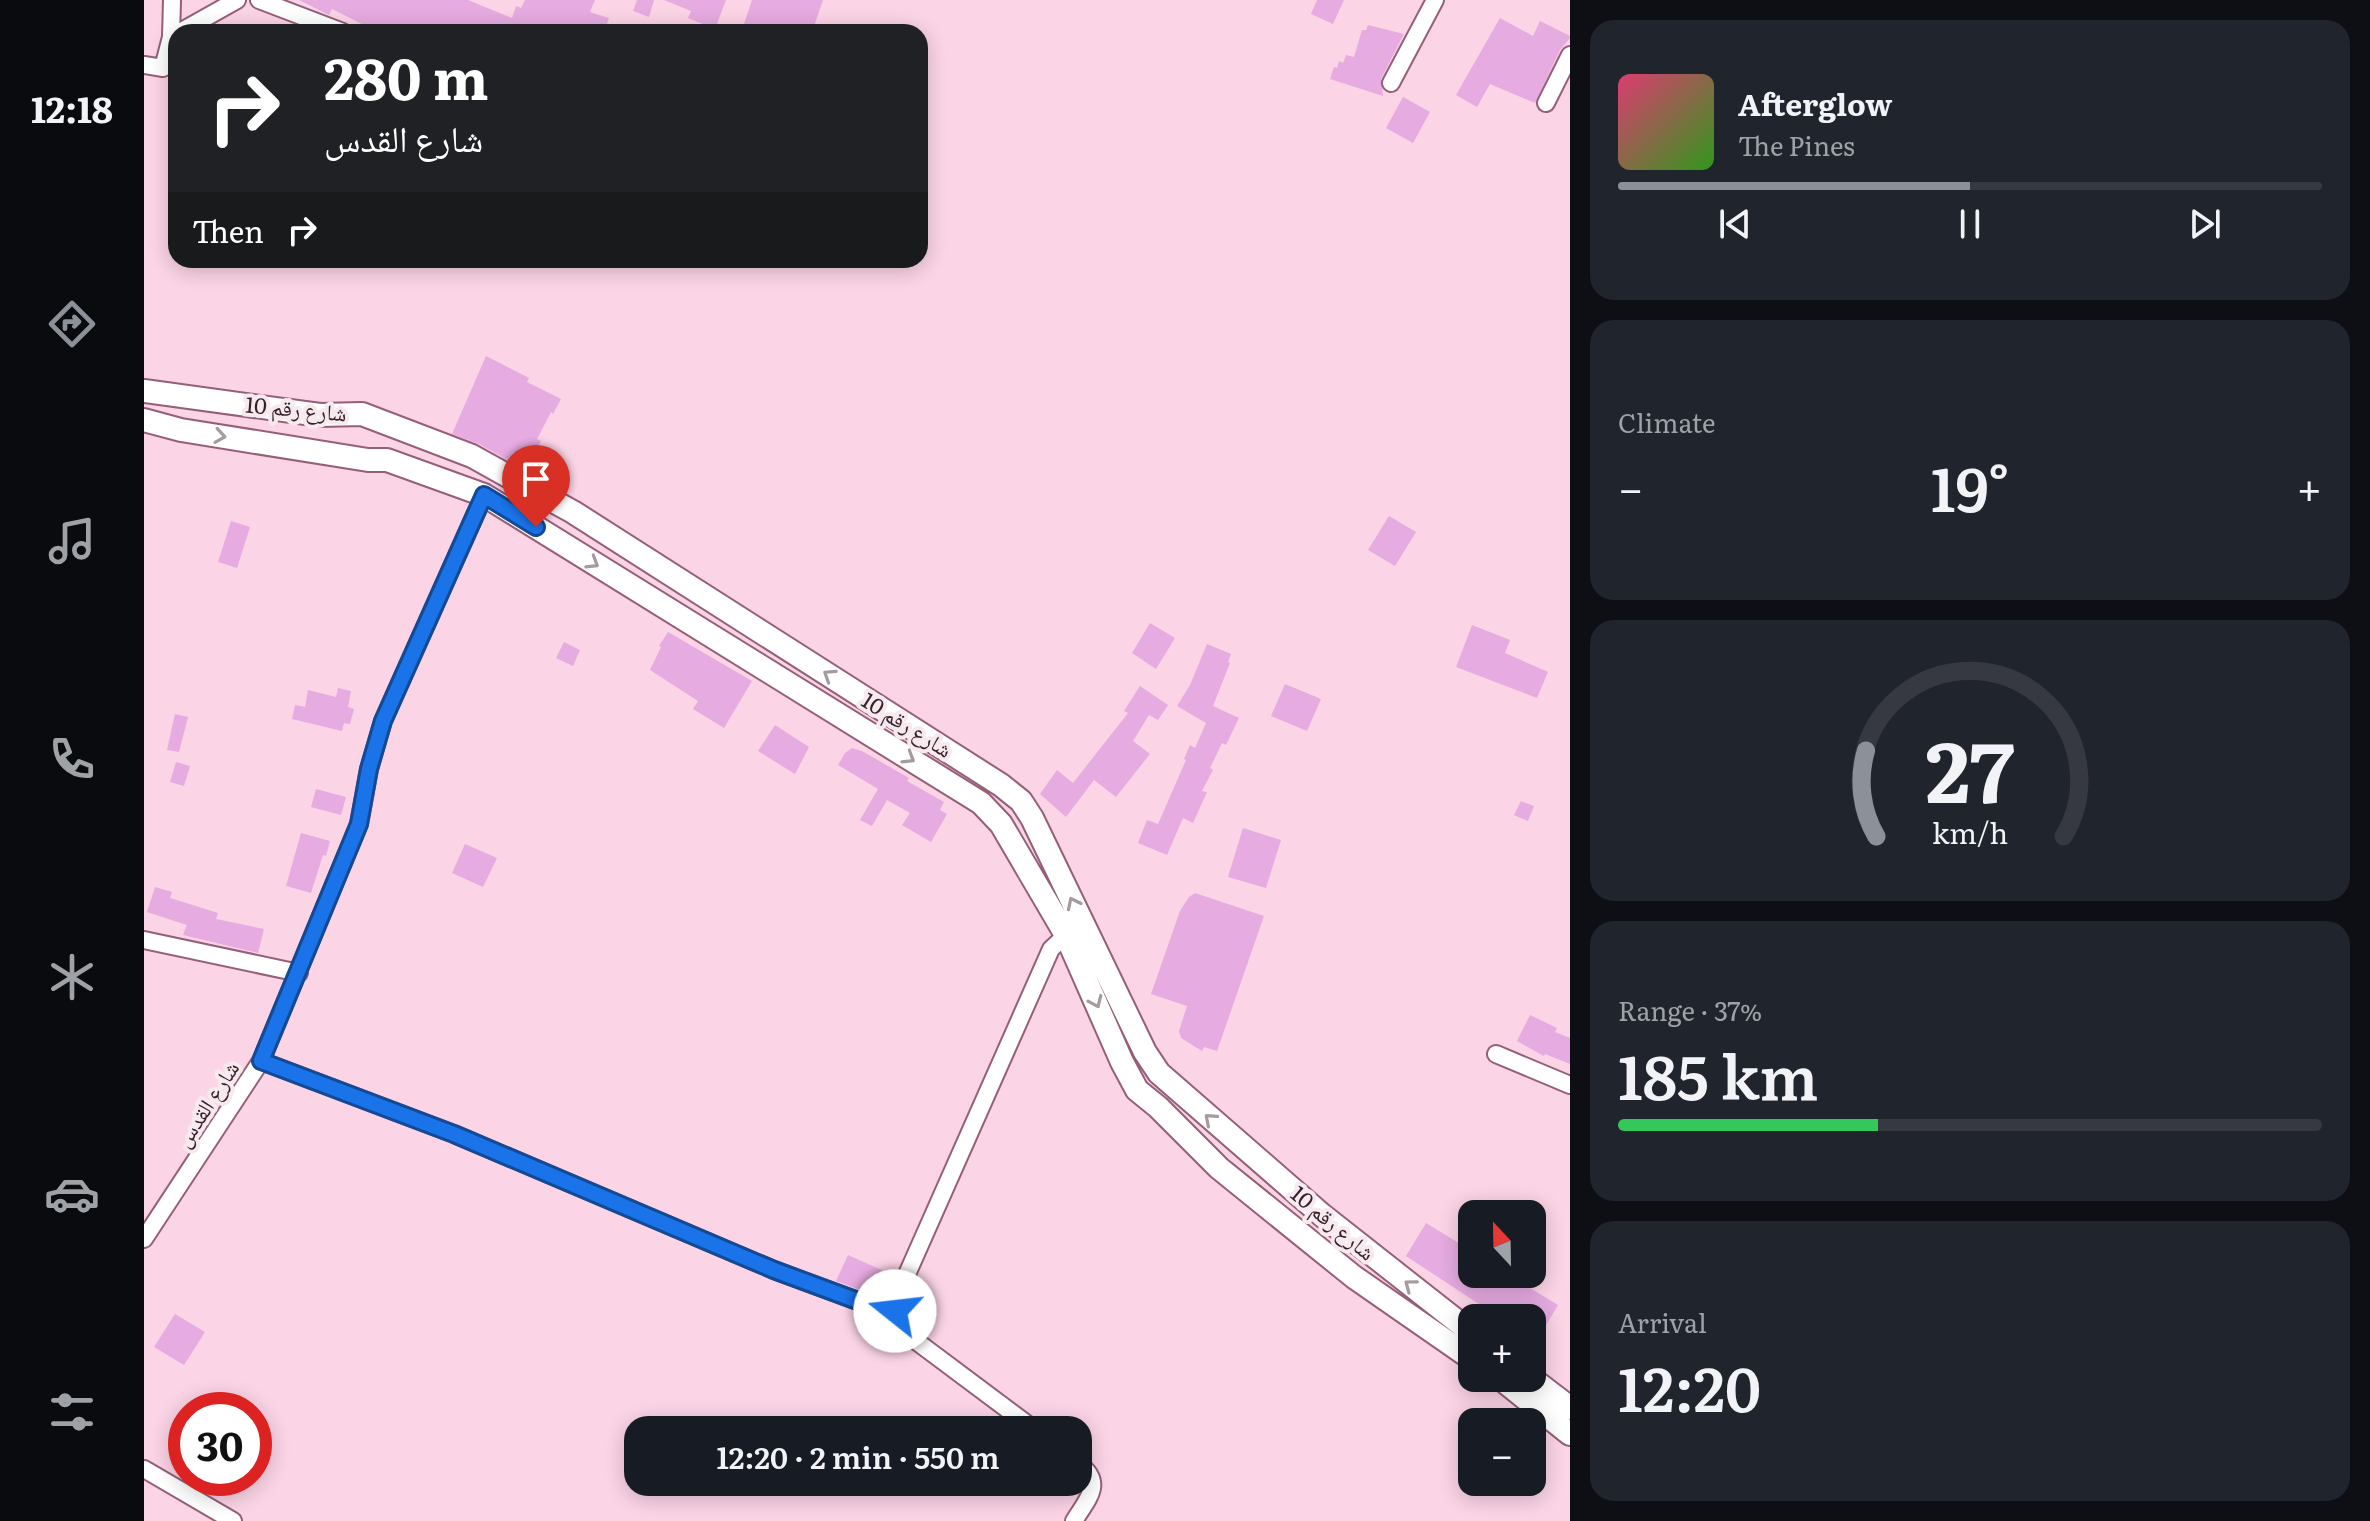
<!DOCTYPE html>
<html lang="en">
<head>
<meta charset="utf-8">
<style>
	body { margin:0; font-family:Literata,"Noto Naskh Arabic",serif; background:#20242c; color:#f1f3f6; height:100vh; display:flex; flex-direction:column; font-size:30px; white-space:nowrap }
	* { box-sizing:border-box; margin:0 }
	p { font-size:26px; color:#9ea1a6 }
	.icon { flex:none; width:44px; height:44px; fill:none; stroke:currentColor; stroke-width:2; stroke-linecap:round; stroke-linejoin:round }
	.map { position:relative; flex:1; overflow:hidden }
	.sheet { display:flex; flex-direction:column; gap:20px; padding:20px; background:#0d0f14; width:800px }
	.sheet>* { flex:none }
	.hud { position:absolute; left:24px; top:24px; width:760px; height:244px; border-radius:24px; box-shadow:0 4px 20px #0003; background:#202124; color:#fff; overflow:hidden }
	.needle { width:52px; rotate:338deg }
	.tools { position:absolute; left:1314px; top:1200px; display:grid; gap:16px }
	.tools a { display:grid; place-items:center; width:88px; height:88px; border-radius:16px; background:#171b24; box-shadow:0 4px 20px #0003; font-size:40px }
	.speed { position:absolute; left:24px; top:1392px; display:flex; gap:16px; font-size:40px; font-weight:700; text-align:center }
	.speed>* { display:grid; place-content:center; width:104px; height:104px; border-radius:50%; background:#171b24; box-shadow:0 4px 20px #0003; line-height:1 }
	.speed .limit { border:12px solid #d22; background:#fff; color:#111 }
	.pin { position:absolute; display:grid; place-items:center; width:68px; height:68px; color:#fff; margin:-82px -34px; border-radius:50% 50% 50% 0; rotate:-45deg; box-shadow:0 0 8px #0007 }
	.pin .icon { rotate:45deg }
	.me { position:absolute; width:88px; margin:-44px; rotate:286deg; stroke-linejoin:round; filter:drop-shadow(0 0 6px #0008) }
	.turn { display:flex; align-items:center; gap:28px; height:168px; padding:0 24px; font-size:36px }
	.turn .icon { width:104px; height:104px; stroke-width:2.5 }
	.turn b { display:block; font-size:56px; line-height:68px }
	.then { display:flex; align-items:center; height:76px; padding:0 24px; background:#0003; gap:16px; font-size:30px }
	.big { font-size:60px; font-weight:600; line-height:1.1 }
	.sheet .widget { flex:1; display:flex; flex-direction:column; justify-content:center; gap:12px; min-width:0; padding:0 28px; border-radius:24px; background:#20242c }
	.sheet .dial { align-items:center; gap:0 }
	.dial svg { height:208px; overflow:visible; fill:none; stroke:#363941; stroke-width:7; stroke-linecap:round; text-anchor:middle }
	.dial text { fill:#f1f3f6; stroke:none }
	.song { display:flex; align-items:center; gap:24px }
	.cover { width:96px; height:96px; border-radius:12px; background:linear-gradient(135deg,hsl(340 70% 55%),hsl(110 70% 35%)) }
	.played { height:8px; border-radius:4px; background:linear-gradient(90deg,#8c9099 50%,#363941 50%) }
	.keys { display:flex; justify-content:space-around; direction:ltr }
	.heat { display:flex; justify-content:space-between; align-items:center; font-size:44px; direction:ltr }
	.charge { height:12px; border-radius:6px; background:linear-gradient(90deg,#34c759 37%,#363941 0) }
	.trip { position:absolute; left:480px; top:1416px; width:468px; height:80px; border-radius:24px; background:#171b24; box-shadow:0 4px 20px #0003; font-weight:600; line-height:80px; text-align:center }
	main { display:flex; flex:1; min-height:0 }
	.tabs { display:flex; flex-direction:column; width:144px; justify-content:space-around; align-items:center; background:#090b0e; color:#9ea1a6 }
	.tabs .icon { width:56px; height:56px }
	.tabs .current { color:#8c9099 }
	.tabs b { font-size:36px; color:#f1f3f6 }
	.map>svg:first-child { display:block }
	.building { fill:#e6abe1 }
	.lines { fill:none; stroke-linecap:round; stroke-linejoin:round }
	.street-casing { stroke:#965e79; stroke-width:20 }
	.secondary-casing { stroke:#965e79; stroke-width:26 }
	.street { stroke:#fff; stroke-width:16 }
	.secondary { stroke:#fff; stroke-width:22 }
	.oneway { stroke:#a59a9f }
	.route-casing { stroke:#114b97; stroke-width:20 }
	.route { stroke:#1a73e8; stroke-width:14 }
	.labels { text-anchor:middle; stroke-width:8; stroke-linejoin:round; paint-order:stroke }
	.street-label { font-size:22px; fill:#361f2a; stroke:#f7eaef }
</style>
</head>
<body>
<main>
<nav class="tabs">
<b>12:18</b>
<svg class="icon current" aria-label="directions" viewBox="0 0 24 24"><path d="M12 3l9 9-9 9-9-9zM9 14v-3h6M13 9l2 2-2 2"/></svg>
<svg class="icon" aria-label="music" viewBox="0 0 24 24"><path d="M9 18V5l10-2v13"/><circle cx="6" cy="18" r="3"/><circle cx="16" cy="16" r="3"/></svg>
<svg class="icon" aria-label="phone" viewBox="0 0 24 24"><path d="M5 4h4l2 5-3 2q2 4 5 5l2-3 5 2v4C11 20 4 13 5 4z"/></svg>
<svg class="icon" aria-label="climate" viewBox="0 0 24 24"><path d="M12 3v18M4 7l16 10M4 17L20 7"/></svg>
<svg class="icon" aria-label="car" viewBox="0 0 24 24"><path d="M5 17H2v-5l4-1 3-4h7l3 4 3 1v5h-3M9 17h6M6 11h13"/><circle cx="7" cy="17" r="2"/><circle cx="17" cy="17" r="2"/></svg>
<svg class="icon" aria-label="filters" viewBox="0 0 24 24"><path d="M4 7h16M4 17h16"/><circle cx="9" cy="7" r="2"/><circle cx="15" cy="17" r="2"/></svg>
</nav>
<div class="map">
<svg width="1426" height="1521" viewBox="0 0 1426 1521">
	<rect width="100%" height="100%" fill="#fbd4e6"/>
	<path class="building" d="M155,0H324L368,18L372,6L377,8L381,0H451L446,12L465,18L460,32L439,24L436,32H234L188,9L185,15Z
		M493,0H510L505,17L489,11Z
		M520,0H582L571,29L544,18L547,11Z
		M608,0H679L668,32H615L599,27Z
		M1173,0H1200L1189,24L1167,14Z
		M1356,18L1389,36L1396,21L1426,36V38L1416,50L1391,103L1346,84L1333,107L1312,95Z
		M1224,25L1260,34L1237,79L1239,96L1186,79L1190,67L1193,68L1195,61L1199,63L1202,55L1210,57L1218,30H1222Z
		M1259,97L1286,112L1269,143L1242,128Z
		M342,356L385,378L383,382L417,399L409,414L407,412L393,439L397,441L382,470L335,444L308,434Z
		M1245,516L1272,532L1251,566L1224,550Z
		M87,521L106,527L93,568L74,562Z
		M1006,623L1031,638L1012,669L988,653Z
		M1328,625L1366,640L1361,653L1404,672L1393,698L1312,667Z
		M524,632L608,681L580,728L549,709L554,701L506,670L517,647L515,646Z
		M420,642L436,650L429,666L412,658Z
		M1063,644L1087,654L1084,662L1086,663L1069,706L1095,718L1082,745L1078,743L1066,768L1069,770L1058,791L1063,792L1049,823L1039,818L1023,855L994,843L1003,820L1014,824L1042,760L1040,759L1046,745L1051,748L1062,723L1033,706L1046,685Z
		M1141,684L1177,699L1163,731L1127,716Z
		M996,686L1024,705L1014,720L1005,715L989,741L1006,754L972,797L950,780L922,817L896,794L913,770L929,783L984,713L980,711Z
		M194,688L207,691L204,707L210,709L206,724L200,723L198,731L148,719L151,705L161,707L164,690L192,697Z
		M31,714L44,717L35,752L23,750Z
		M631,725L665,747L651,774L614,751Z
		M708,748L718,751L765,778L763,781L800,802L796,810L803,814L787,842L758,825L766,813L743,800L728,826L716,820L734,789L694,765L701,753Z
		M32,762L46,766L40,786L26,782Z
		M172,789L202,797L197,815L167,807Z
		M1377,801L1390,806L1384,821L1370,815Z
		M1099,828L1137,840L1122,888L1084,877Z
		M157,833L186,841L182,856L179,855L167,893L142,886Z
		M321,844L353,858L339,887L308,873Z
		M11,887L28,892L26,898L74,913L72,919L120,929L114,953L39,935L43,925L3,912Z
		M1051,893L1120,916L1073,1051L1060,1047L1058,1051L1037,1038L1035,1031L1043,1006L1007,994L1036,911L1045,897Z
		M1386,1015L1413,1028L1411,1032L1426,1038V1064L1401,1054L1400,1056L1373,1041Z
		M1282,1223L1318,1245L1320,1241L1328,1246V1274H1387L1381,1285L1414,1305L1388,1349V1318H1356L1262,1256Z
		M704,1255L742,1272L732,1296L692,1281Z
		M31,1314L61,1332L40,1365L10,1347Z"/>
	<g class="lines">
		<g class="street-casing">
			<path id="street" d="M115,0L199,32
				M36,32L93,0
				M0,65L19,68L27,37L28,0
				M1247,83L1291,0
				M1402,103L1426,55
				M0,940L155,973
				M1352,1054L1426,1085
				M117,1061L310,1134L630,1270L730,1307L751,1311
				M0,1239L117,1061L215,824L225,769L239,721L340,495
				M891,1430L764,1335L751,1311L764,1272L907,949L922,935
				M0,1469L89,1521
				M930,1521C944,1498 961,1483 934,1463"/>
		</g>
		<g class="secondary-casing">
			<path id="secondary" d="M0,391L176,415L218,414L328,456L429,512L857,785L877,801L888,818L1001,1052L1015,1073L1178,1215L1328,1333
				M0,420L37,430L224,460H243L340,495L837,803L857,824L922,935L978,1062L993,1090L1014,1107L1075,1168L1210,1277L1328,1359
				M1356,1378L1426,1434
				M1387,1378L1426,1408"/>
		</g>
		<use href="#street" class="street"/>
		<use href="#secondary" class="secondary"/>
	</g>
	<defs><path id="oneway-chevron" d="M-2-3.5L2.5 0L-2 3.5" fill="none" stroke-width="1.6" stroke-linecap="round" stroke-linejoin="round" transform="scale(2)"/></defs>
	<g class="oneway">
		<use href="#oneway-chevron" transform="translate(76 436) rotate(9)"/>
		<use href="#oneway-chevron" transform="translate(449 563) rotate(32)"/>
		<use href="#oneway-chevron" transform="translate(685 675) rotate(-147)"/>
		<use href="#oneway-chevron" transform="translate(765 758) rotate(32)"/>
		<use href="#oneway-chevron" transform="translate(929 903) rotate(-116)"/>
		<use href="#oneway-chevron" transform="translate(952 1002) rotate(66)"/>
		<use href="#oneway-chevron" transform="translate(1066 1119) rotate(-139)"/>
		<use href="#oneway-chevron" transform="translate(1266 1285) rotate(-143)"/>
	</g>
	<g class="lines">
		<g class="route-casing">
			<path id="route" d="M392,527L340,495L239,721L225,769L215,824L117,1061L310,1134L630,1270L730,1307L751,1311"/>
		</g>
		<use href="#route" class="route"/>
	</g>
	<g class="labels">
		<g class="street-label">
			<text transform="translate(152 409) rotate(5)" y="8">شارع رقم 10</text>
			<text transform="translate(763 725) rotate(32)" y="8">شارع رقم 10</text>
			<text transform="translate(63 1104) rotate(-57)" y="8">شارع القدس</text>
			<text transform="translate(1189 1223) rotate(40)" y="8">شارع رقم 10</text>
		</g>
	</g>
</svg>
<div class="tools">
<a><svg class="needle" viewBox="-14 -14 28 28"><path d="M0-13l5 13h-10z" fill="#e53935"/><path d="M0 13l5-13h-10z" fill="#9ea1a6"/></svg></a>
<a>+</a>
<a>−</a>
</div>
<div class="speed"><div class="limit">30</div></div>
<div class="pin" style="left:392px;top:527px;background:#d93025"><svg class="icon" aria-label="arrive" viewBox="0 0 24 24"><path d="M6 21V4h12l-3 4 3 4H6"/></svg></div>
<svg class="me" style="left:751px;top:1311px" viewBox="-20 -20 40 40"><circle r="19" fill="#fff"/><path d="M0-13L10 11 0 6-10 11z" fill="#1a73e8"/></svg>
<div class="trip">12:20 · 2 min · 550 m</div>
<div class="hud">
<div class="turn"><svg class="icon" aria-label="right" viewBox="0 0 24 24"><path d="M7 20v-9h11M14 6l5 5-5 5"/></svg><div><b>280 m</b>شارع القدس</div></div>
<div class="then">Then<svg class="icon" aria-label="right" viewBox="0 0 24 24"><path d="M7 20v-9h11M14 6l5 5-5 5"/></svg></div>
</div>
</div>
<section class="sheet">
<div class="widget">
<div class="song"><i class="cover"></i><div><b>Afterglow</b><p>The Pines</p></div></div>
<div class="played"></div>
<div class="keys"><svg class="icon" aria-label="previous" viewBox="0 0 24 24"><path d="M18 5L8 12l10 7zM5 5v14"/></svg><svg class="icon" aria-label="pause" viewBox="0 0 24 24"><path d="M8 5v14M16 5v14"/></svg><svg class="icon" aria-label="next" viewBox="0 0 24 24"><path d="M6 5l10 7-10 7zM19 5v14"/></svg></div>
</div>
<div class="widget"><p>Climate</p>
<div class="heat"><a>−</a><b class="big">19°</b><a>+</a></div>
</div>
<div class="widget dial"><svg viewBox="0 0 100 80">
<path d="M14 69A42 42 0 1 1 86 69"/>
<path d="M14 69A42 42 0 0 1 10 36" stroke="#8c9099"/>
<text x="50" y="56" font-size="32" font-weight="700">27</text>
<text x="50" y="72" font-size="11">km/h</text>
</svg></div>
<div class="widget"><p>Range · 37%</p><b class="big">185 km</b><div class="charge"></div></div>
<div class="widget"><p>Arrival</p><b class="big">12:20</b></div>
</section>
</main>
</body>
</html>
